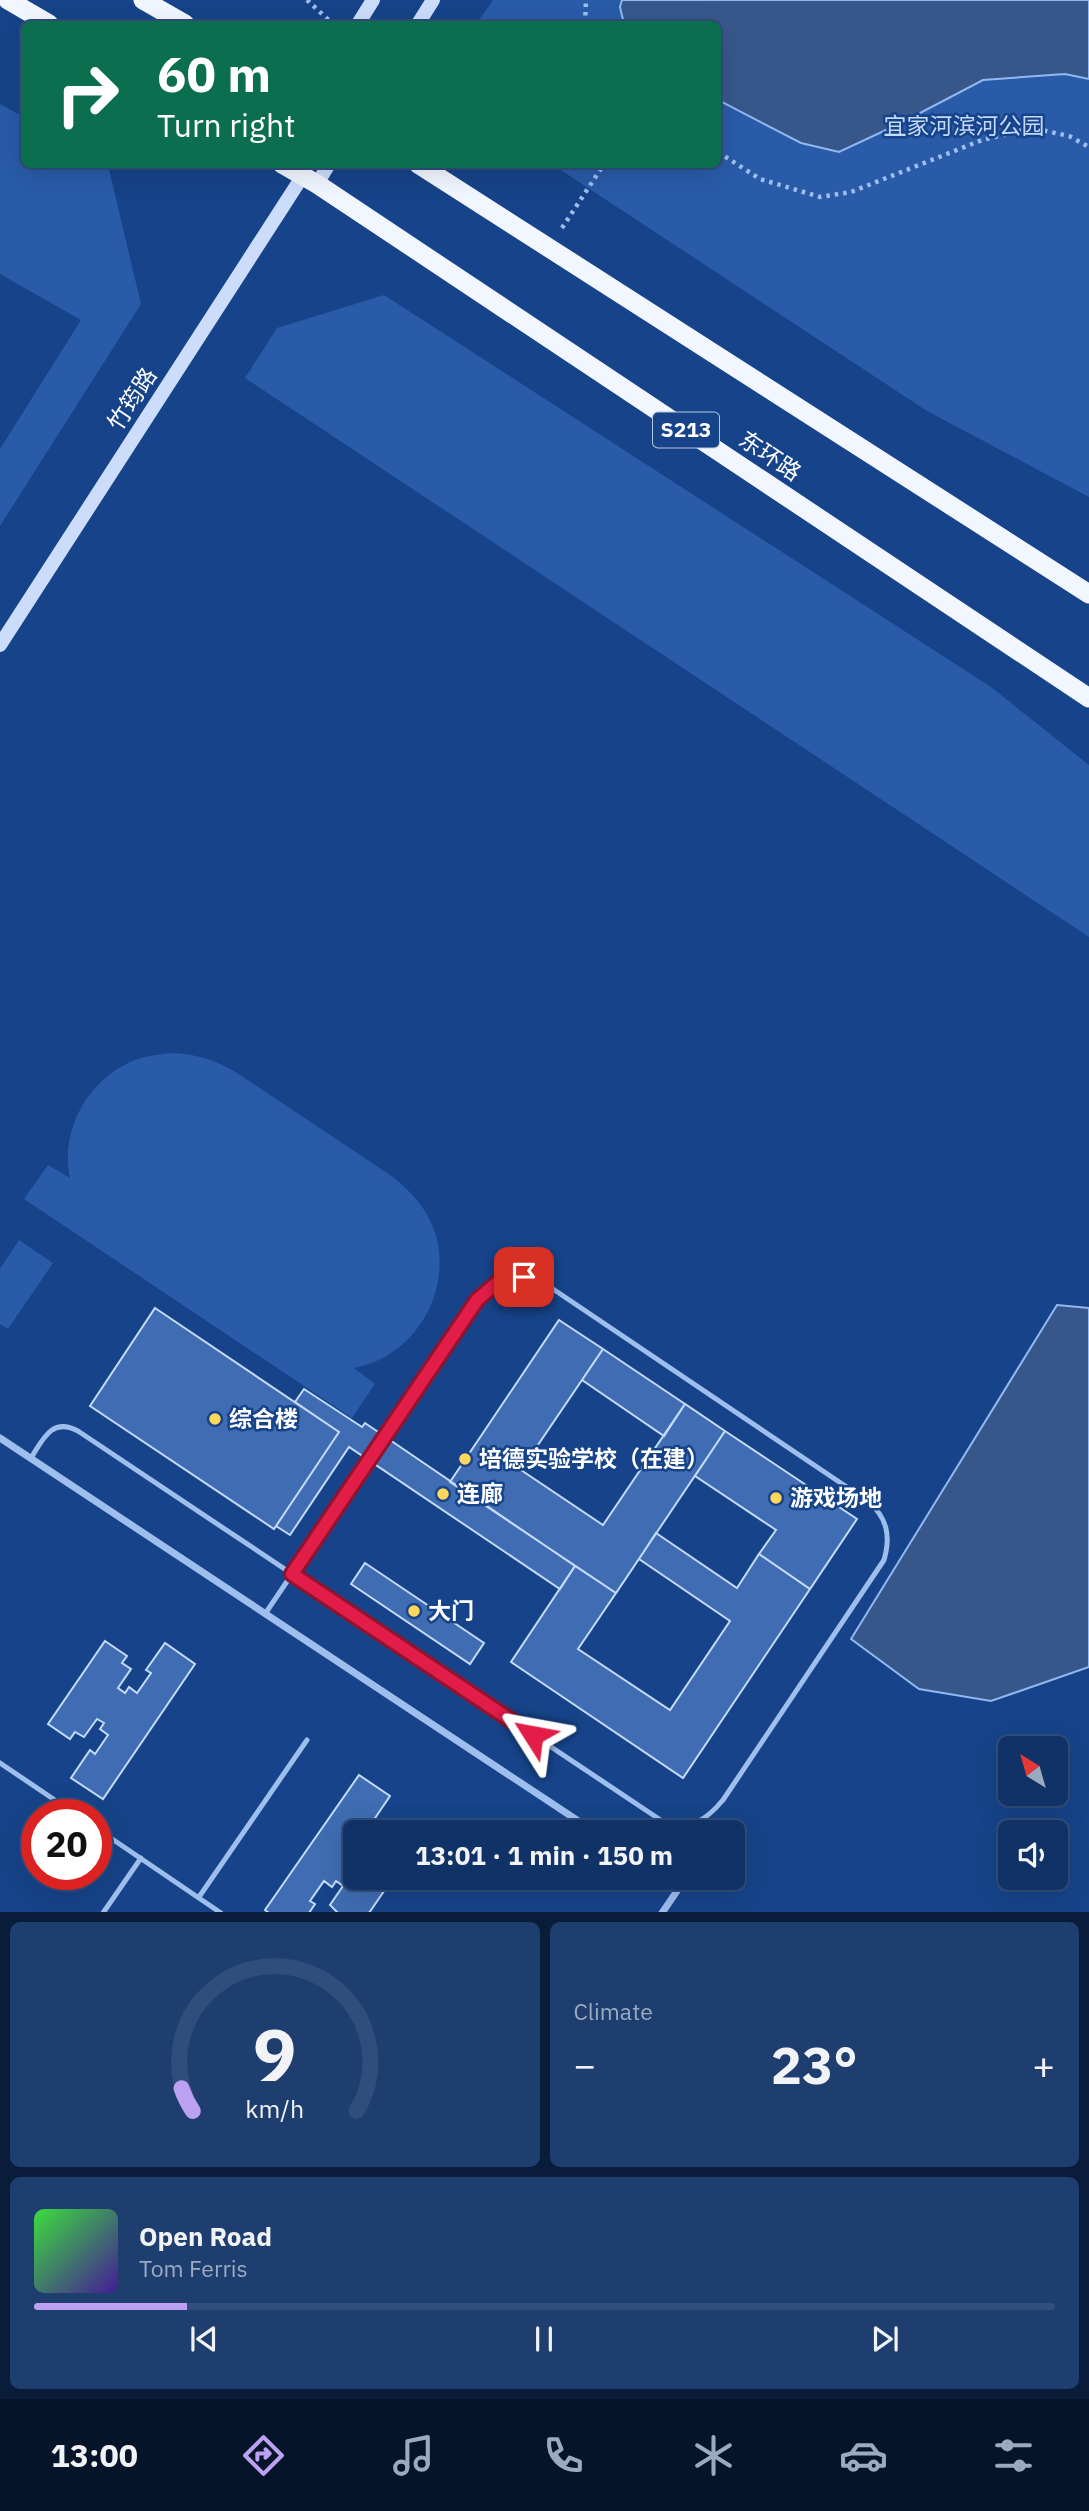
<!DOCTYPE html>
<html lang="en">
<head>
<meta charset="utf-8">
<style>
	body { margin:0; font-family:"IBM Plex Sans","Noto Sans SC",sans-serif; background:#1e3e70; color:#f1f3f6; height:100vh; display:flex; flex-direction:column; font-size:26px; white-space:nowrap }
	* { box-sizing:border-box; margin:0 }
	p { font-size:23px; color:#9caac0 }
	.icon { flex:none; width:38px; height:38px; fill:none; stroke:currentColor; stroke-width:2; stroke-linecap:round; stroke-linejoin:round }
	.map { position:relative; height:1912px; overflow:hidden }
	.sheet { display:flex; flex-direction:column; gap:10px; padding:10px; background:#091c39; flex:1 }
	.sheet>* { flex:none }
	.banner { position:absolute; left:21px; top:21px; width:700px; height:147px; border-radius:10px; box-shadow:0 7px 28px #0002,0 0 0 2px #304d7b; background:#0b6e4f; color:#fff; overflow:hidden }
	.needle { width:46px; rotate:323deg }
	.buttons { position:absolute; left:998px; top:1736px; display:grid; gap:14px }
	.buttons a { display:grid; place-items:center; width:70px; height:70px; border-radius:10px; background:#103267; box-shadow:0 7px 28px #0002,0 0 0 2px #304d7b; font-size:35px }
	.speed { position:absolute; left:21px; top:1799px; display:flex; gap:14px; font-size:35px; font-weight:700; text-align:center }
	.speed>* { display:grid; place-content:center; width:91px; height:91px; border-radius:50%; background:#103267; box-shadow:0 7px 28px #0002,0 0 0 2px #304d7b; line-height:1 }
	.speed .limit { border:10px solid #d22; background:#fff; color:#111 }
	.pin { position:absolute; display:grid; place-items:center; width:60px; height:60px; color:#fff; margin:-30px; border-radius:14px; box-shadow:0 4px 10px #0006 }
	.me { position:absolute; width:77px; margin:-38px; rotate:304deg; stroke-linejoin:round; filter:drop-shadow(0 0 5px #0008) }
	.turn { display:flex; align-items:center; gap:24px; height:147px; padding:0 21px; font-size:32px }
	.turn .icon { width:91px; height:91px; stroke-width:2.5 }
	.turn b { display:block; font-size:49px; line-height:60px }
	.big { font-size:52px; font-weight:800; line-height:1.1 }
	.sheet .tile { flex:1; display:flex; flex-direction:column; justify-content:center; gap:10px; min-width:0; padding:0 24px; border-radius:10px; background:#1e3e70 }
	.sheet .dial { align-items:center; gap:0 }
	.dial svg { height:182px; overflow:visible; fill:none; stroke:#304d7b; stroke-width:7; stroke-linecap:round; text-anchor:middle }
	.dial text { fill:#f1f3f6; stroke:none }
	.song { display:flex; align-items:center; gap:21px }
	.cover { width:84px; height:84px; border-radius:10px; background:linear-gradient(135deg,hsl(120 70% 55%),hsl(260 70% 35%)) }
	.played { height:7px; border-radius:4px; background:linear-gradient(90deg,#bca0f2 15%,#304d7b 15%) }
	.keys { display:flex; justify-content:space-around; direction:ltr }
	.heat { display:flex; justify-content:space-between; align-items:center; font-size:38px; direction:ltr }
	.sheet .tiles { flex:1; display:grid; gap:10px; grid-template-columns:1fr 1fr }
	.tile:last-child { grid-column:span 2 }
	.trip { position:absolute; left:343px; top:1820px; width:402px; height:70px; border-radius:10px; background:#103267; box-shadow:0 7px 28px #0002,0 0 0 2px #304d7b; font-weight:800; line-height:70px; text-align:center }
	.menu { display:flex; height:112px; justify-content:space-around; align-items:center; background:#061429; color:#9caac0 }
	.menu .icon { width:49px; height:49px }
	.menu .selected { color:#bca0f2 }
	.menu b { font-size:32px; color:#f1f3f6 }
	.map>svg:first-child { display:block }
	.green { fill:#295ba8 }
	.water { fill:#37578b; stroke:#90b8f1; stroke-width:2 }
	.building { fill:#3f6cb2; stroke:#c4dafa; stroke-width:2 }
	.lines { fill:none; stroke-linecap:round; stroke-linejoin:round }
	.path { stroke:#9ebeee; stroke-width:4.5; stroke-dasharray:3.5 5; stroke-linecap:butt }
	.service { stroke:#9ebeee; stroke-width:5 }
	.minor { stroke:#9ebeee; stroke-width:7 }
	.secondary { stroke:#cbddfa; stroke-width:14 }
	.trunk { stroke:#f2f6ff; stroke-width:19 }
	.route-casing { stroke:#92132f; stroke-width:18 }
	.route { stroke:#e11d48; stroke-width:12 }
	.poi-dot { fill:#ffd85b; stroke:#164389; stroke-width:2.5 }
	.labels { text-anchor:middle; stroke-width:5; stroke-linejoin:round; paint-order:stroke }
	.shield { fill:#164389; stroke:#b9c7dc; stroke-width:2 }
	.shield-label { font-size:21px; font-weight:bold; fill:#fff }
	.park-label { font-size:23px; fill:#c4dafa; stroke:#164389 }
	.street-label { font-size:23px; fill:#fff; stroke:#164389 }
	.poi-label { font-size:23px; font-weight:bold; fill:#fff; stroke:#164389; text-anchor:start }
</style>
</head>
<body>
<div class="map">
<svg width="1089" height="1913" viewBox="0 0 1089 1913">
	<rect width="100%" height="100%" fill="#164389"/>
	<path class="green" d="M493,0H1089V497L927,411L553,165L718,164V24H476Z
		M0,104L24,117V164L108,165L141,304L0,526V449L81,320L0,274Z
		M384,295L991,687L1089,765V937L245,378L277,328Z
		M171,1053C195,1054 213,1059 234,1071L393,1177C410,1191 425,1206 433,1227C456,1286 417,1357 354,1368L375,1384L352,1418L24,1199L48,1165L70,1178C60,1132 86,1083 128,1063C142,1056 156,1055 171,1053Z
		M19,1240L53,1263L8,1329L0,1324V1269Z"/>
	<path class="water" d="M622,0H1089V79L1065,74L983,80L901,123L839,152L801,143L718,100V24H624L620,7Z
		M1057,1305L1089,1308V1667L991,1701L919,1689L851,1639Z"/>
	<path class="building" d="M155,1308L339,1432L274,1529L90,1406Z
		M559,1320L603,1349L521,1470L603,1525L685,1404L725,1431L616,1593L450,1482Z
		M603,1349L685,1404L664,1436L582,1380Z
		M304,1389L362,1427L365,1423L575,1566L560,1589L349,1447L290,1535L276,1526L339,1432L295,1402Z
		M725,1431L857,1519L810,1589L759,1554L776,1530L695,1476Z
		M656,1533L737,1588L759,1554L810,1589L683,1778L511,1662L575,1566L616,1593L578,1649L670,1710L730,1621L639,1559Z
		M365,1563L484,1643L470,1664L351,1584Z
		M105,1641L127,1656L122,1663L131,1669L118,1688L125,1693L129,1687L137,1693L151,1673L146,1670L165,1643L195,1664L103,1799L71,1778L90,1750L95,1754L108,1735L100,1729L104,1723L97,1719L84,1737L75,1732L70,1739L48,1724Z
		M359,1775L390,1796L371,1824L366,1820L358,1832H355L353,1839L355,1841V1878H393L369,1913H338L330,1905L343,1886L336,1881L332,1887L324,1881L310,1901L315,1904L309,1913H269L265,1910Z"/>
	<g class="lines">
		<path class="path" d="M307,0L333,24
			M585,24L586,0
			M718,152L760,179L820,197L851,192L982,140L1032,128L1069,136L1089,147
			M562,228L604,164"/>
		<path class="service" d="M31,1458C43,1439 52,1417 78,1431L665,1823C691,1831 707,1819 723,1800L884,1560C891,1536 887,1518 869,1502L547,1285C520,1271 497,1279 477,1300L292,1574L265,1614
			M0,1763L77,1815
			M96,1828L221,1913
			M199,1897L307,1740
			M103,1913L141,1858"/>
		<path class="minor" d="M0,1438L595,1832
			M662,1913L679,1888L664,1878"/>
		<path class="secondary" d="M358,24L373,0
			M418,24L433,0
			M317,184L329,164
			M0,645L302,177"/>
		<path class="trunk" d="M8,0L49,24
			M143,0L185,24
			M282,164L317,184L1089,698
			M418,164L1089,594"/>
	</g>
	<g class="lines">
		<g class="route-casing">
			<path id="route" d="M524,1277L498,1282L477,1300L292,1574L533,1735"/>
		</g>
		<use href="#route" class="route"/>
	</g>
	<g class="poi-dot">
		<circle cx="215" cy="1419" r="7"/>
		<circle cx="465" cy="1459" r="7"/>
		<circle cx="443" cy="1494" r="7"/>
		<circle cx="776" cy="1498" r="7"/>
		<circle cx="414" cy="1611" r="7"/>
	</g>
	<g class="labels">
		<rect class="shield" x="653" y="412.5" width="66" height="35" rx="5"/>
		<g class="shield-label">
			<text x="686" y="437">S213</text>
		</g>
		<g class="park-label">
			<text x="964" y="134">宜家河滨河公园</text>
		</g>
		<g class="street-label">
			<text transform="translate(132 399) rotate(-57)" y="8">竹筠路</text>
			<text transform="translate(770 456) rotate(34)" y="8">东环路</text>
		</g>
		<g class="poi-label">
			<text x="229" y="1427">综合楼</text>
			<text x="479" y="1467">培德实验学校（在建）</text>
			<text x="457" y="1502">连廊</text>
			<text x="790" y="1506">游戏场地</text>
			<text x="428" y="1619">大门</text>
		</g>
	</g>
</svg>
<div class="buttons">
<a><svg class="needle" viewBox="-14 -14 28 28"><path d="M0-13l5 13h-10z" fill="#e53935"/><path d="M0 13l5-13h-10z" fill="#9caac0"/></svg></a>
<a><svg class="icon" aria-label="sound" viewBox="0 0 24 24"><path d="M4 9h4l5-4v14l-5-4H4zM17 9q2 3 0 6"/></svg></a>
</div>
<div class="speed"><div class="limit">20</div></div>
<div class="pin" style="left:524px;top:1277px;background:#d93025"><svg class="icon" aria-label="arrive" viewBox="0 0 24 24"><path d="M6 21V4h12l-3 4 3 4H6"/></svg></div>
<svg class="me" style="left:533px;top:1735px" viewBox="-20 -20 40 40"><path d="M0-17L14 15 0 8-14 15z" fill="#e11d48" stroke="#fff" stroke-width="4"/></svg>
<div class="trip">13:01 · 1 min · 150 m</div>
<div class="banner">
<div class="turn"><svg class="icon" aria-label="right" viewBox="0 0 24 24"><path d="M7 20v-9h11M14 6l5 5-5 5"/></svg><div><b>60 m</b>Turn right</div></div>
</div>
</div>
<section class="sheet">
<div class="tiles">
<div class="tile dial"><svg viewBox="0 0 100 80">
<path d="M14 69A42 42 0 1 1 86 69"/>
<path d="M14 69A42 42 0 0 1 9 59" stroke="#bca0f2"/>
<text x="50" y="56" font-size="32" font-weight="700">9</text>
<text x="50" y="72" font-size="11">km/h</text>
</svg></div>
<div class="tile"><p>Climate</p>
<div class="heat"><a>−</a><b class="big">23°</b><a>+</a></div>
</div>
<div class="tile">
<div class="song"><i class="cover"></i><div><b>Open Road</b><p>Tom Ferris</p></div></div>
<div class="played"></div>
<div class="keys"><svg class="icon" aria-label="previous" viewBox="0 0 24 24"><path d="M18 5L8 12l10 7zM5 5v14"/></svg><svg class="icon" aria-label="pause" viewBox="0 0 24 24"><path d="M8 5v14M16 5v14"/></svg><svg class="icon" aria-label="next" viewBox="0 0 24 24"><path d="M6 5l10 7-10 7zM19 5v14"/></svg></div>
</div>
</div>
</section>
<nav class="menu">
<b>13:00</b>
<svg class="icon selected" aria-label="directions" viewBox="0 0 24 24"><path d="M12 3l9 9-9 9-9-9zM9 14v-3h6M13 9l2 2-2 2"/></svg>
<svg class="icon" aria-label="music" viewBox="0 0 24 24"><path d="M9 18V5l10-2v13"/><circle cx="6" cy="18" r="3"/><circle cx="16" cy="16" r="3"/></svg>
<svg class="icon" aria-label="phone" viewBox="0 0 24 24"><path d="M5 4h4l2 5-3 2q2 4 5 5l2-3 5 2v4C11 20 4 13 5 4z"/></svg>
<svg class="icon" aria-label="climate" viewBox="0 0 24 24"><path d="M12 3v18M4 7l16 10M4 17L20 7"/></svg>
<svg class="icon" aria-label="car" viewBox="0 0 24 24"><path d="M5 17H2v-5l4-1 3-4h7l3 4 3 1v5h-3M9 17h6M6 11h13"/><circle cx="7" cy="17" r="2"/><circle cx="17" cy="17" r="2"/></svg>
<svg class="icon" aria-label="filters" viewBox="0 0 24 24"><path d="M4 7h16M4 17h16"/><circle cx="9" cy="7" r="2"/><circle cx="15" cy="17" r="2"/></svg>
</nav>
</body>
</html>
